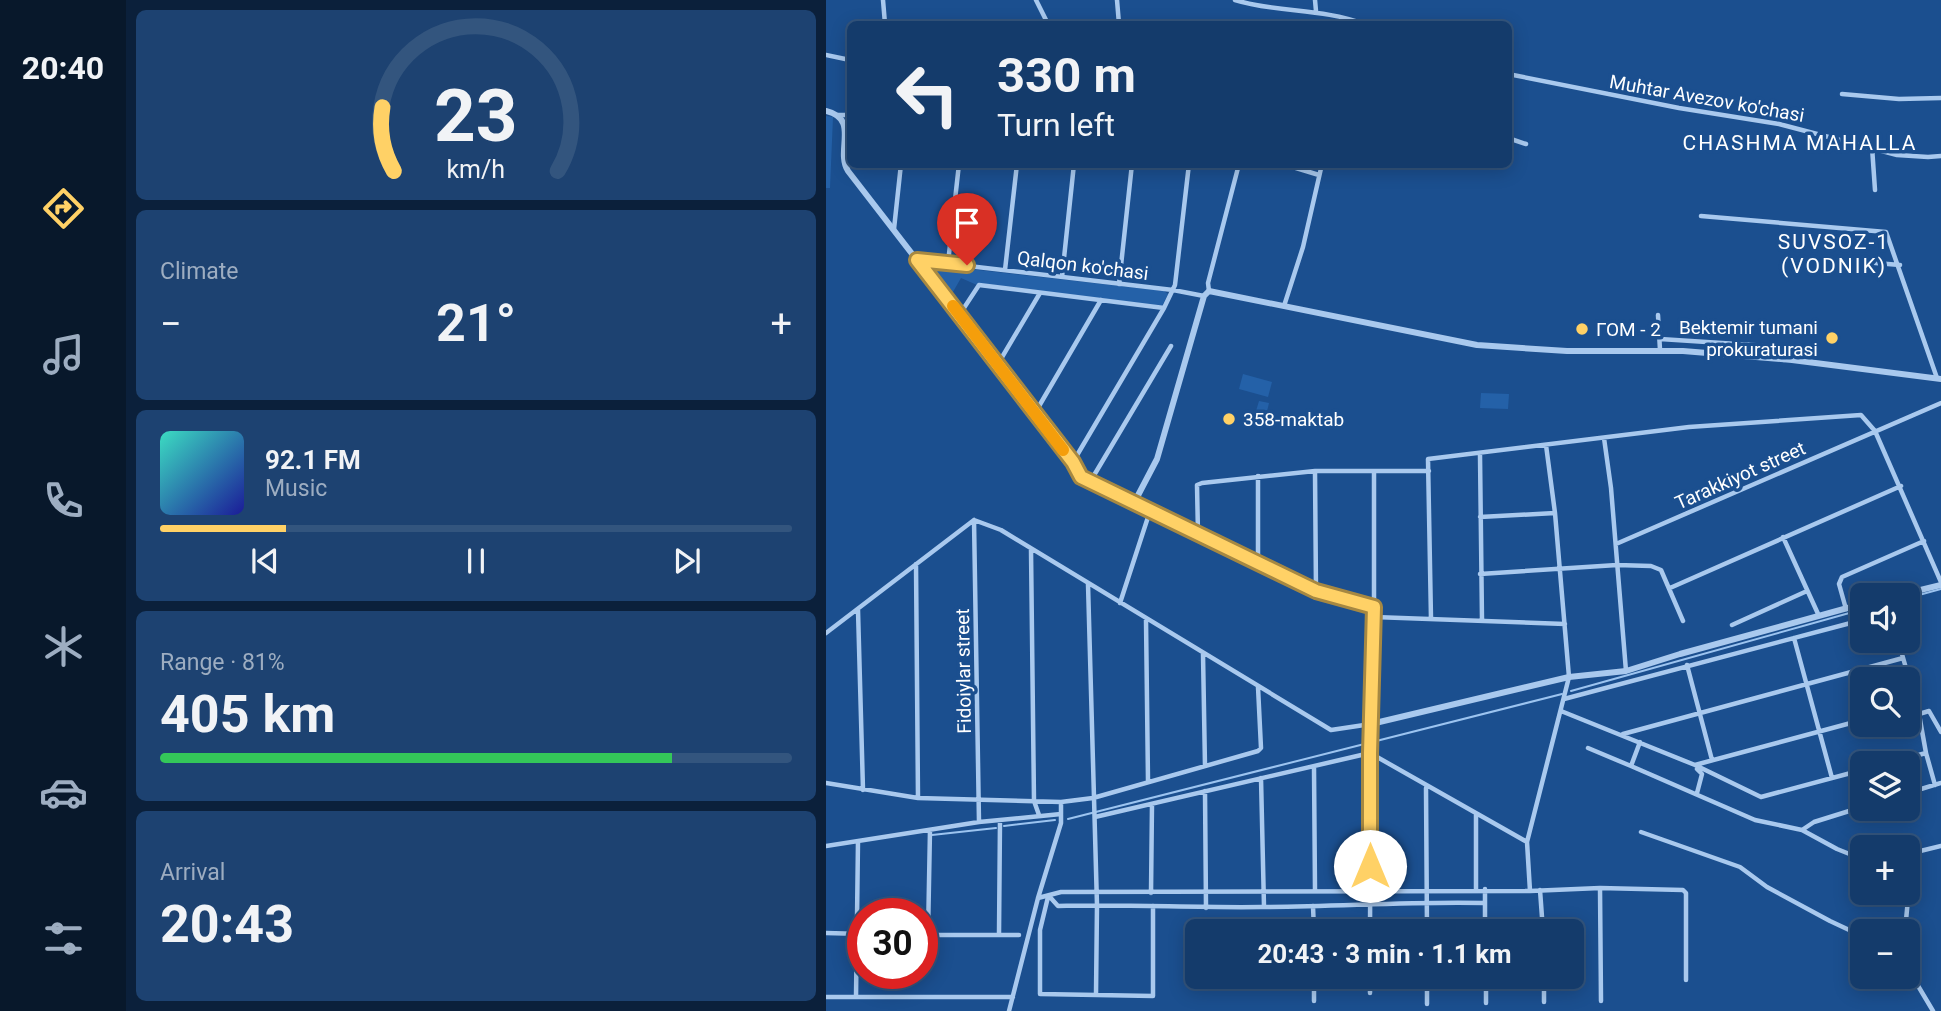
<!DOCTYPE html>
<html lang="en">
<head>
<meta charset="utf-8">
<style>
	body { margin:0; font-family:Roboto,sans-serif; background:#1d4271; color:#f1f3f6; height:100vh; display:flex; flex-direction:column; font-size:26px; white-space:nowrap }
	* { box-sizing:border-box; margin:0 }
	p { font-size:23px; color:#9dadc1 }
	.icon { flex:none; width:38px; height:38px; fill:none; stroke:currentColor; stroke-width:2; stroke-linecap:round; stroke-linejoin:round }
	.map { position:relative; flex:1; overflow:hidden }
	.sheet { display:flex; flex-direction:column; gap:10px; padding:10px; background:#0b203b; width:700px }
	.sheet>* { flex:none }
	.banner { position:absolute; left:21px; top:21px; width:665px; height:147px; border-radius:10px; box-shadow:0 4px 18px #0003,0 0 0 2px #33557e; background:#143b6b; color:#f1f3f6; overflow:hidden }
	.controls { position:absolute; left:1024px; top:583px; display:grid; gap:14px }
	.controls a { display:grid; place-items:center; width:70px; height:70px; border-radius:10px; background:#143b6b; box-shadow:0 4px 18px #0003,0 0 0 2px #33557e; font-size:35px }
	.speed { position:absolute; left:21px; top:898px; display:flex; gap:14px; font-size:35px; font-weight:700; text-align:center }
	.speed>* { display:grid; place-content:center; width:91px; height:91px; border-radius:50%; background:#143b6b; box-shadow:0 4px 18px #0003,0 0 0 2px #33557e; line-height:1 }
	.speed .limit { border:10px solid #d22; background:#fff; color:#111 }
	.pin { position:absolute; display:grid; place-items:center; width:60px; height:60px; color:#fff; margin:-72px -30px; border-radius:50% 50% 50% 0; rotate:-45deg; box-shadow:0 0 7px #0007 }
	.pin .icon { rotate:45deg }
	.me { position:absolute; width:77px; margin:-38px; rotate:0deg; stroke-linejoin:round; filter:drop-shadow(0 0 5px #0008) }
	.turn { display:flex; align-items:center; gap:24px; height:147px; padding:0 35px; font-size:32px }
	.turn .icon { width:91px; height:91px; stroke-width:2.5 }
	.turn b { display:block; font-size:49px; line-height:60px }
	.big { font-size:52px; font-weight:700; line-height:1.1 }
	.sheet .widget { flex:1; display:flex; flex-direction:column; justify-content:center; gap:10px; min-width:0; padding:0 24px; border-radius:10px; background:#1d4271 }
	.sheet .dial { align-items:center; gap:0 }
	.dial svg { height:182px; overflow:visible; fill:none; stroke:#33557e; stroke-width:7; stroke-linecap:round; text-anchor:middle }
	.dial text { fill:#f1f3f6; stroke:none }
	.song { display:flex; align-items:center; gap:21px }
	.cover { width:84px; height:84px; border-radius:10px; background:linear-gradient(135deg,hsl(170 70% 55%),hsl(240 70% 35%)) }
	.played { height:7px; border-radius:4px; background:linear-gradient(90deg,#ffd166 20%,#33557e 20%) }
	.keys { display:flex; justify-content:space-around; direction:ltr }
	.heat { display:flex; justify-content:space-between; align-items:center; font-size:38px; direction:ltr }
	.charge { height:10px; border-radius:5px; background:linear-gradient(90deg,#34c759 81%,#33557e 0) }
	.trip { position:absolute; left:359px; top:919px; width:399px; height:70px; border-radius:10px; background:#143b6b; box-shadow:0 4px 18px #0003,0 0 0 2px #33557e; font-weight:700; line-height:70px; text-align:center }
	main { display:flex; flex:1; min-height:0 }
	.dock { display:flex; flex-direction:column; width:126px; justify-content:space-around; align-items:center; background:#08182b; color:#9dadc1 }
	.dock .icon { width:49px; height:49px }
	.dock .active { color:#ffd166 }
	.dock b { font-size:32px; color:#f1f3f6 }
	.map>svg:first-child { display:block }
	.green { fill:#2461a8 }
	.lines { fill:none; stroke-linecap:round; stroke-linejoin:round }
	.stream { stroke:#9cc4f0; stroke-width:2 }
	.minor { stroke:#a9c9ee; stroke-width:4.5 }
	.tertiary { stroke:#a9c9ee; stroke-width:6 }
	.route-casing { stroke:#a68842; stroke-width:18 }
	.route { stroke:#ffd166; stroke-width:12 }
	.slow { stroke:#f59e0b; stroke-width:12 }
	.poi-dot { fill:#ffd166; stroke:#1b4f8f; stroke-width:2.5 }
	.labels { text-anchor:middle; stroke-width:7; stroke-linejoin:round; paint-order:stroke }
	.street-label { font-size:19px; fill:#fff; stroke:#1b4f8f }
	.poi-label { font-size:19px; fill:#fff; stroke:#1b4f8f; text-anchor:start }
	.neighbourhood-label { font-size:21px; letter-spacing:2px; fill:#fff; stroke:#1b4f8f }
</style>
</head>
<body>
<main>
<nav class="dock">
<b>20:40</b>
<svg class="icon active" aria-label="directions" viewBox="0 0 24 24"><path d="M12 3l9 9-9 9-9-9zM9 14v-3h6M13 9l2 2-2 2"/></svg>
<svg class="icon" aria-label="music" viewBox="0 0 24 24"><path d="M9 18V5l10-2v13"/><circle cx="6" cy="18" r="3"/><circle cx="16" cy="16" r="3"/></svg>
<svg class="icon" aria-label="phone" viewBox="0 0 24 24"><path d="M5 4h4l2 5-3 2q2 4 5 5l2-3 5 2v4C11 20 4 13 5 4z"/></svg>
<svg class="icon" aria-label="climate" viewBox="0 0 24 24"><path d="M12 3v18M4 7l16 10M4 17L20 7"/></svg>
<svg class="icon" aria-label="car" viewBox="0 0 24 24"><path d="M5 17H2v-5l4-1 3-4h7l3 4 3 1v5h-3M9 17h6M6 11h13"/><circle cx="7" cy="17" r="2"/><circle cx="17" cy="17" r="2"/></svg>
<svg class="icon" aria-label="filters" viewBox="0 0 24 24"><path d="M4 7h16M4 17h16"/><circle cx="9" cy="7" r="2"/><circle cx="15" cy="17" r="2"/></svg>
</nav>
<section class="sheet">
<div class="widget dial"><svg viewBox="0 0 100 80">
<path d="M14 69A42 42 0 1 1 86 69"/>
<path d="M14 69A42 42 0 0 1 9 41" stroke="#ffd166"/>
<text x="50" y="56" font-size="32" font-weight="700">23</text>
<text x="50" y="72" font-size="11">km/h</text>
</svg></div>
<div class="widget"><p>Climate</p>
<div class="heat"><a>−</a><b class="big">21°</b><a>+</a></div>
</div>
<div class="widget">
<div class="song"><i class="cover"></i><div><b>92.1 FM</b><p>Music</p></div></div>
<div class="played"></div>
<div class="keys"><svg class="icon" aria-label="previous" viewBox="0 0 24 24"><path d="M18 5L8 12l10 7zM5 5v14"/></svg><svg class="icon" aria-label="pause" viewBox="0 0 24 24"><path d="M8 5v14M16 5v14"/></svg><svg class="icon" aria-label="next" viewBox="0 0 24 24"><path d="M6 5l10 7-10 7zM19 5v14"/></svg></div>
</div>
<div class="widget"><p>Range · 81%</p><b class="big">405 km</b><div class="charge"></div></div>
<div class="widget"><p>Arrival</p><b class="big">20:43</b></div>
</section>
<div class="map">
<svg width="1115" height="1011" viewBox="0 0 1115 1011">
	<rect width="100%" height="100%" fill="#1b4f8f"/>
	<path class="green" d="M0,116L7,117L4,188H0Z
		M99,264L338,291L342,294L336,306L152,283L151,285L135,278L124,297Z
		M417,374L446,382L442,397L413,389Z
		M655,393L683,394L682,409L654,408Z
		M433,401L443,403L438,424L427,421Z"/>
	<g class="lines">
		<path class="stream" d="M1082,598L1115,589
			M745,691L1034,610
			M242,819L736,694
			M178,826L229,820
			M106,835L170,828"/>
		<path class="minor" d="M57,0L59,24
			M210,0L222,24
			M291,0L293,24
			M409,0C451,13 496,8 538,24
			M489,0L490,11
			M0,55L24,60
			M682,74L853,108L953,124L1071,155L1102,157L1115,156
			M1016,94L1073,99L1115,98
			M12,115H24
			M682,138L700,144
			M1046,147L1049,190
			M468,164L470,168L493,175
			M875,216L1060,232L1111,378
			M68,229L75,164
			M91,260L347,290L378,296
			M1013,260L1074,265
			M122,263L133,164
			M179,270L191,164
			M236,277L248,164
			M293,284L306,164
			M383,291L382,283L413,164
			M458,306L477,247L496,164
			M134,314L153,285L338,308
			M832,315L834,350
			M834,339L958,347V360
			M172,364L214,293
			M209,413L275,300
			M778,438L785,488L800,671
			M654,455L656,620
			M247,462L338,308L349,285L363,164
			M489,471L490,591
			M548,471V607
			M432,476V562
			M264,482L345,346
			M654,517L729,513
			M148,520L175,530L505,730L545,724L544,931
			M148,520L153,822
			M372,534L371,485L376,483L489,471H603
			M957,537L993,616
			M790,544L1115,403
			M205,550L208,801L213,815
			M90,564L92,798
			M654,574L791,565L825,566L835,570L857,621
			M262,584L271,905L270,994
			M844,588L1075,486
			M294,603L324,511
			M1020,609L1013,584L1016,577L1098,541
			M32,610L37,790
			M548,617L739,624
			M605,619L602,459L863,427L1035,415L1049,431L1115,582
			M320,620L322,781
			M906,625L981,591
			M0,633L148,520
			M968,638L1006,778
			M1072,640L1093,714L1103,711L1115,732
			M377,654L379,766
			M861,665L886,760
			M738,699L1036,620
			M1082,708L1091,706
			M735,711L869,765L935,797L1036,770
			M797,734L1077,658
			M814,742L805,766L929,820L976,830L1011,849L1036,859
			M762,748L805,766
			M1100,753L1109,785
			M1063,763L1100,753L1093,714
			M869,765L1036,720
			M488,768L489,891
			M435,778L438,907
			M0,783L92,798L235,802L267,798L432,751L435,748L432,687
			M600,788L601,931
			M379,791L380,908
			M871,793L876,774L871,769
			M1082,793L1115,783
			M269,817L544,753L701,842
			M976,830L988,822L1036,807
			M815,832L914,867L941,887L1004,921L1036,936
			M0,846L153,822L235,814
			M1082,854L1115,846
			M774,888L775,1001
			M650,889V815
			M659,889V931
			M714,890L717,931
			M704,891L701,842L743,677L729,513L720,445
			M1078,892L1082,899L1079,931
			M325,893L326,804
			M223,896L232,906C300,904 367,908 435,907C510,907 584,901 659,903
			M222,897L214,930V994L327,996V906
			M212,898L235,892L704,891L774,888L857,890L860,893V980
			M487,906L488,931
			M0,933L37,934
			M173,934L174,820
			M96,935H193
			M102,935L104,830
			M1082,969L1107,1011
			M488,976V1001
			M660,976V1003
			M718,976V1002
			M544,993V976
			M0,997H187
			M30,997L32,841
			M601,1004V976
			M183,1011L212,898L235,823V802"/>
		<path class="tertiary" d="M0,111C34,119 9,150 22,171L247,462L255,477L490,591L548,607L545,724L743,677L800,671L854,654L1036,604
			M308,503L331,459L378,296L383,291L651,345L741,351H857L966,360L1115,379
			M1074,595L1115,585"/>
	</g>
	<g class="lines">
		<g class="route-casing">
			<path id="route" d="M141,265L91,260L247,462L255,477L490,591L548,607L544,753V866"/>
		</g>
		<use href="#route" class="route"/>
		<path class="slow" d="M127,306L237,450"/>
	</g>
	<g class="poi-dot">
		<circle cx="756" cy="329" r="7"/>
		<circle cx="1006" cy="338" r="7"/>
		<circle cx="403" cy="419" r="7"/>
	</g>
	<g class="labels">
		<g class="street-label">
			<text transform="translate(881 98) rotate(10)" y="7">Muhtar Avezov ko'chasi</text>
			<text transform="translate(257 265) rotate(7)" y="7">Qalqon ko'chasi</text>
			<text transform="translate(914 475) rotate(-24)" y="7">Tarakkiyot street</text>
			<text transform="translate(137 671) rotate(-91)" y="7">Fidoiylar street</text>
		</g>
		<g class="poi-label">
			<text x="992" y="334" text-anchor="end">Bektemir tumani<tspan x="992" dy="22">prokuraturasi</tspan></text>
			<text x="770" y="336">ГОМ - 2</text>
			<text x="417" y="426">358-maktab</text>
		</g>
		<g class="neighbourhood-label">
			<text x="974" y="150">CHASHMA MAHALLA</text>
			<text x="1008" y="249">SUVSOZ-1<tspan x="1008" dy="24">(VODNIK)</tspan></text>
		</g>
	</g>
</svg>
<div class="controls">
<a><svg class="icon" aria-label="sound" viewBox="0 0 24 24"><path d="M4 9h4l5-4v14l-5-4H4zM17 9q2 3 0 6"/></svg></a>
<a><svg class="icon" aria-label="search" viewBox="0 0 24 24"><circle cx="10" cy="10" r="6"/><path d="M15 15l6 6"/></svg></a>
<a><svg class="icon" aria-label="layers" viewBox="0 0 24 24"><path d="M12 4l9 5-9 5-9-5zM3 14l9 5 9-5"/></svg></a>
<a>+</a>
<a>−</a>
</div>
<div class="speed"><div class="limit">30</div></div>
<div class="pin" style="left:141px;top:265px;background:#d93025"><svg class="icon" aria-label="arrive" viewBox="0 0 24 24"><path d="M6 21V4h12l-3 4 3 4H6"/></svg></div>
<svg class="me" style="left:544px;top:866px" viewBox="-20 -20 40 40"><circle r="19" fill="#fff"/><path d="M0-13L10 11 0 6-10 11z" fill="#ffd166"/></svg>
<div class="trip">20:43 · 3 min · 1.1 km</div>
<div class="banner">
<div class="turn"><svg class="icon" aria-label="left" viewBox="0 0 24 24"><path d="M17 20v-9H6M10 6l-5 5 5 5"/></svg><div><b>330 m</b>Turn left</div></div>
</div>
</div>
</main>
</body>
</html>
